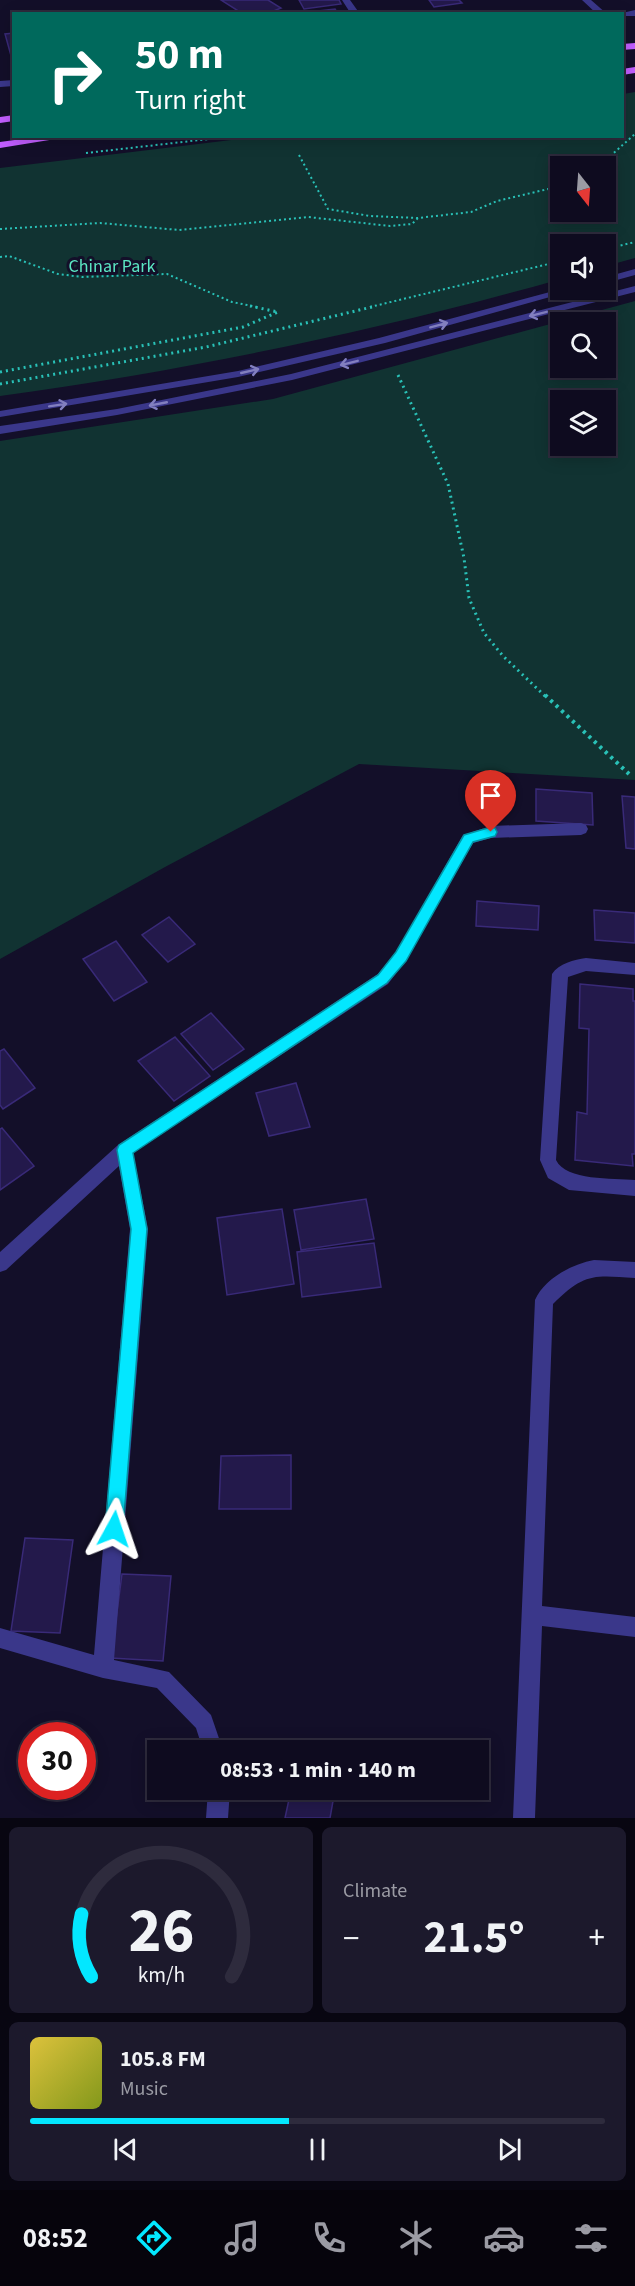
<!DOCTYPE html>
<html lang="en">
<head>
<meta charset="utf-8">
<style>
	body { margin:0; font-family:"Source Sans 3",sans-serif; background:#1c192c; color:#f1f3f6; height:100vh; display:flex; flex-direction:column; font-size:22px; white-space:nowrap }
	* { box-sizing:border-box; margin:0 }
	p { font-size:20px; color:#9b9ba4 }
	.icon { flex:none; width:33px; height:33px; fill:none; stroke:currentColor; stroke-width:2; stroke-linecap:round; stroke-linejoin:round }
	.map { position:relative; height:1818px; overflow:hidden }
	.sheet { display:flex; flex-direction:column; gap:9px; padding:9px; background:#080611; flex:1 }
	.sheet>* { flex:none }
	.hud { position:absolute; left:12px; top:12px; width:612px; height:126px; border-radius:0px; box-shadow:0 3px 15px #0003,0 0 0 2px #2e2b3d; background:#00695c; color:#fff; overflow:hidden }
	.needle { width:39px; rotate:163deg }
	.tools { position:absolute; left:550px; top:156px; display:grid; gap:12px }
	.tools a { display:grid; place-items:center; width:66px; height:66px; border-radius:0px; background:#0e0b1f; box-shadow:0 3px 15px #0003,0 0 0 2px #2e2b3d; font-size:30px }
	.speed { position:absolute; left:18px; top:1722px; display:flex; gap:12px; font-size:30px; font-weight:700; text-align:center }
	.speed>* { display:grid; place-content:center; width:78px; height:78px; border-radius:50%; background:#0e0b1f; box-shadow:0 3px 15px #0003,0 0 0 2px #2e2b3d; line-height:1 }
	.speed .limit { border:9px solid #d22; background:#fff; color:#111 }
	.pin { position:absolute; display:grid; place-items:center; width:51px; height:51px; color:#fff; margin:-62px -26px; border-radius:50% 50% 50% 0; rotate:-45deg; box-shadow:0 0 6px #0007 }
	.pin .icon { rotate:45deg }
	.me { position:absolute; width:66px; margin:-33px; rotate:5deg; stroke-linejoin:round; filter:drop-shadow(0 0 4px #0008) }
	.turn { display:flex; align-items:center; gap:21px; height:126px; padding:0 24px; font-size:27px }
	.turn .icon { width:78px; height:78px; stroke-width:2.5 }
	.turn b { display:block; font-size:42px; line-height:51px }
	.big { font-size:45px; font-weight:700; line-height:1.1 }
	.sheet .widget { flex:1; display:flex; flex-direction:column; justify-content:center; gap:9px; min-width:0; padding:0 21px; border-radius:9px; background:#1c192c }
	.sheet .dial { align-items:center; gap:0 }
	.dial svg { height:156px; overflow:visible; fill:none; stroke:#2e2b3d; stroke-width:7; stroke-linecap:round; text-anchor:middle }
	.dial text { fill:#f1f3f6; stroke:none }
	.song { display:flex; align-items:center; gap:18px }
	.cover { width:72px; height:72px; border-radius:9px; background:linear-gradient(135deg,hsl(50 70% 55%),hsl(70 70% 35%)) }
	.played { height:6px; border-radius:3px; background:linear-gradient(90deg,#03e7ff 45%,#2e2b3d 45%) }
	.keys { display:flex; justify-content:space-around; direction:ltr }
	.heat { display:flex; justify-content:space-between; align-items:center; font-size:33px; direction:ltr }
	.sheet .tiles { flex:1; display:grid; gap:9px; grid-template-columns:1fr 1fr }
	.widget:last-child { grid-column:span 2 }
	.trip { position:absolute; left:147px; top:1740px; width:342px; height:60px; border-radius:0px; background:#0e0b1f; box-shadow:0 3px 15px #0003,0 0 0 2px #2e2b3d; font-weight:700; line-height:60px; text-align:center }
	.dock { display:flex; height:96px; justify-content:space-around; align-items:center; background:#06040c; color:#9b9ba4 }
	.dock .icon { width:42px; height:42px }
	.dock .current { color:#03e7ff }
	.dock b { font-size:27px; color:#f1f3f6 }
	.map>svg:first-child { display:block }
	.green { fill:#113332; fill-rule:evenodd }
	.building { fill:#23194b; stroke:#392a78; stroke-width:1.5 }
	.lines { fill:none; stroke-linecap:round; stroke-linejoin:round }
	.path-far2 { stroke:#29c1b7; stroke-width:2; stroke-dasharray:2 3; stroke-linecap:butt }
	.path-far1 { stroke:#29c1b7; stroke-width:3; stroke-dasharray:2 4; stroke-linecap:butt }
	.path { stroke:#29c1b7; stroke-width:4; stroke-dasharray:3 4.5; stroke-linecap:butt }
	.minor { fill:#3a378a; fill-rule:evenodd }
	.major { fill:#c25eff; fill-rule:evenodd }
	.oneway { stroke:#827fbf }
	.route { fill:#03e7ff; stroke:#0296a6; stroke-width:1.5 }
	.labels { text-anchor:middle; stroke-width:6; stroke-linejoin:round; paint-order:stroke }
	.far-park-label { font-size:18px; fill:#5be7c3; stroke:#130f29 }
</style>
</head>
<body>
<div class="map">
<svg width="635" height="1818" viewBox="0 0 635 1818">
	<rect width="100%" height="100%" fill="#130f29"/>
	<path class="green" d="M635,92V258L606,266V244H561V279C377,331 189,370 0,396V168L265,136H622L623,94ZM561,166H606V212H561Z
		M635,301V780L359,764L165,867L0,959V441L273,399ZM561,322H606V368H561ZM561,400H606V446H561Z"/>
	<path class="building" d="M221,0H268L281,8L266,14H243Z
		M299,0H339L341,4L304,9Z
		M429,0H459L462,3L434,7Z
		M335,9L338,14L309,12Z
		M14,33V63H13L5,34Z
		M536,789L592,793L593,825L536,821Z
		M622,796L635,797V849L626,848Z
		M477,901L539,906L538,930L476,926Z
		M594,910L635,913V943L595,940Z
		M169,917L195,944L168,962L142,935Z
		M116,941L147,982L114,1001L83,959Z
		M580,984L633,989V1001H635V1154H632L633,1166L575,1160L577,1112L587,1114L589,1029L579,1028Z
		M211,1013L244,1049L213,1070L181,1034Z
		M175,1037L210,1076L174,1101L138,1061Z
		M4,1049L35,1088L3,1109L0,1105V1051Z
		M296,1083L310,1127L269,1136L256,1093Z
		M2,1128L34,1166L0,1190V1129Z
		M366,1199L374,1239L301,1250L294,1210Z
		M282,1209L294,1284L227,1295L217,1218Z
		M374,1243L381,1287L302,1297L297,1252Z
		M291,1455V1509H219L221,1456Z
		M25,1538L73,1540L60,1633L11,1631Z
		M122,1574L171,1576L163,1661L111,1658Z
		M291,1790H335L330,1818H285Z"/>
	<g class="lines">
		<path class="path-far2" d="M86,153L235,136
			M299,155L328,209L370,216L418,218L471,212L497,201L561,186
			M599,166L635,134
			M0,229L100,223L179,230L308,217L390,226L412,224L418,218
			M606,249L635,242
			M0,257L9,256L58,274L82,277L167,274L232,302L257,307
			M370,307L561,261"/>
		<path class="path-far1" d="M0,372L243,327L278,312L250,306
			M398,375L448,484L464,558L469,598L484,633L503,656L546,697
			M0,384L206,347L376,306"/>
		<path class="path" d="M545,695L629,774"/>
		<path class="minor" d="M342,0H350L360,14H351Z
			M582,0H591L607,14H597Z
			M635,10V16H622V14H618Z
			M14,80V86L0,87V81Z
			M635,269V275L606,283V277Z
			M635,286V292L292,380L117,415L0,434V426L117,409L291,374Z
			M561,289L575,290L385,343L238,377L0,417V411L238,371L379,338Z
			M581,823L586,825L588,829L586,833L581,835L491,838L473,843L406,960L388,984L133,1153L148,1229L114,1660L169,1672L211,1715L223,1750H203L196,1728L157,1688L103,1678L0,1648V1628L94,1655L130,1229L119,1166L6,1270L0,1272V1252L118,1145L378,974L396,952L463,835L491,826Z
			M586,958L635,963V975L586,971L568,977L556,1160C566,1181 613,1178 635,1180V1196L569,1190L548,1178L540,1160L552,974C559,963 574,960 586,958Z
			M594,1260L635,1262V1278C593,1275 584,1273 553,1304L542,1606L635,1617V1637L542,1626L535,1818H513L535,1300C544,1279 572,1264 594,1260Z
			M208,1790H230L228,1818H206Z"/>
		<path class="major" d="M635,43V49L622,50V44Z
			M635,67V73L622,75V69Z
			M14,115V121L0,123V117Z
			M44,136H74L0,148V142Z"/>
	</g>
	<defs><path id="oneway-shaft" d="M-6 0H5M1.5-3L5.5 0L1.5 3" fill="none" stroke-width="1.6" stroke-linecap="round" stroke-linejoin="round" transform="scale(1.5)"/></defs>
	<g class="oneway">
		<use href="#oneway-shaft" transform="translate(538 314) rotate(166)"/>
		<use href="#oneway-shaft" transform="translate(439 325) rotate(-15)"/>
		<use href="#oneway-shaft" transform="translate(349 363) rotate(166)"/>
		<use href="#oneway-shaft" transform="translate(250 371) rotate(-13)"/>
		<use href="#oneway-shaft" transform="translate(158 404) rotate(169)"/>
		<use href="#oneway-shaft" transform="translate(58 405) rotate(-9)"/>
	</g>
	<path class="route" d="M491,827L495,828L497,832L495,836L473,842L406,961L387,983L133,1153L147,1229L123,1529L121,1536L114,1538L108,1536L105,1529L131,1229L117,1150L119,1145L378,975L396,952L464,835Z"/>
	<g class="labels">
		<g class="far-park-label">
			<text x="112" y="272">Chinar Park</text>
		</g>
	</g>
</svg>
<div class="tools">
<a><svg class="needle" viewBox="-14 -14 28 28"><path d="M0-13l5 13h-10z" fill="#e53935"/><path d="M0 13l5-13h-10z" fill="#9b9ba4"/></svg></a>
<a><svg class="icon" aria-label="sound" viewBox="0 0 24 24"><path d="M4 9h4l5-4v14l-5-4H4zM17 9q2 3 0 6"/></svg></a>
<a><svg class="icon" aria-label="search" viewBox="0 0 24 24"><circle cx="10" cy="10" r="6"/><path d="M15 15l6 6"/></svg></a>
<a><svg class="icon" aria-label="layers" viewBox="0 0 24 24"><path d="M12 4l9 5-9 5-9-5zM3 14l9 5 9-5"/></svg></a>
</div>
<div class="speed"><div class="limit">30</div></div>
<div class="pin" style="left:491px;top:832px;background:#d93025"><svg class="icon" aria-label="arrive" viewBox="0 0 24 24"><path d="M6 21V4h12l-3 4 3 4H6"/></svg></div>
<svg class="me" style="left:114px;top:1529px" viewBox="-20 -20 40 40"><path d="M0-17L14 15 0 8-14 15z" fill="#03e7ff" stroke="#fff" stroke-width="4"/></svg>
<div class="trip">08:53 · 1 min · 140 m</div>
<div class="hud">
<div class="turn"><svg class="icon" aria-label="right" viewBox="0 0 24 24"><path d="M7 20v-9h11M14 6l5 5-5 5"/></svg><div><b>50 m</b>Turn right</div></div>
</div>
</div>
<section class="sheet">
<div class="tiles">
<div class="widget dial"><svg viewBox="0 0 100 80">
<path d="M14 69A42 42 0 1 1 86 69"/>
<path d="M14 69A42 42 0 0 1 9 37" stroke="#03e7ff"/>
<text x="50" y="56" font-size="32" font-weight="700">26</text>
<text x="50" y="72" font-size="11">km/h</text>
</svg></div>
<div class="widget"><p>Climate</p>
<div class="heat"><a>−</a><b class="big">21.5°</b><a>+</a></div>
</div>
<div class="widget">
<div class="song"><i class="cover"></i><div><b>105.8 FM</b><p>Music</p></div></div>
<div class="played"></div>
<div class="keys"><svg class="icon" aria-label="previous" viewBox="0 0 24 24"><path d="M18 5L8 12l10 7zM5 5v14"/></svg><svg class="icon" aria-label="pause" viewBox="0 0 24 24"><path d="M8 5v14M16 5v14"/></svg><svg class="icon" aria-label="next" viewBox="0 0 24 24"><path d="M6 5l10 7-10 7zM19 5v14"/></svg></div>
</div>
</div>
</section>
<nav class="dock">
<b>08:52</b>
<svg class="icon current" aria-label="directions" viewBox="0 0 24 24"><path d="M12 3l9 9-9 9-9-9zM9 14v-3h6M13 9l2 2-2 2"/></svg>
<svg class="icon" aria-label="music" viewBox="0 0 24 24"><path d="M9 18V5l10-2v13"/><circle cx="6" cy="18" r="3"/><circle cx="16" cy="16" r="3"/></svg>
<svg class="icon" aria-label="phone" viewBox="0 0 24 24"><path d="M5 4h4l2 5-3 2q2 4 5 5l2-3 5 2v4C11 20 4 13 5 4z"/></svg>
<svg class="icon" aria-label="climate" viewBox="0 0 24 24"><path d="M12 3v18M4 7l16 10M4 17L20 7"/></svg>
<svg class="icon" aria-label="car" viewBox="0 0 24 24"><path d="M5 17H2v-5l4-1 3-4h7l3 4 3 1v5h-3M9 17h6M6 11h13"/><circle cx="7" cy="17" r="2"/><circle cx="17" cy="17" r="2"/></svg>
<svg class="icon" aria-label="filters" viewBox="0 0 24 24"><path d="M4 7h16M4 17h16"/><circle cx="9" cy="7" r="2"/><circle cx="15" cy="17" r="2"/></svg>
</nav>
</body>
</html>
